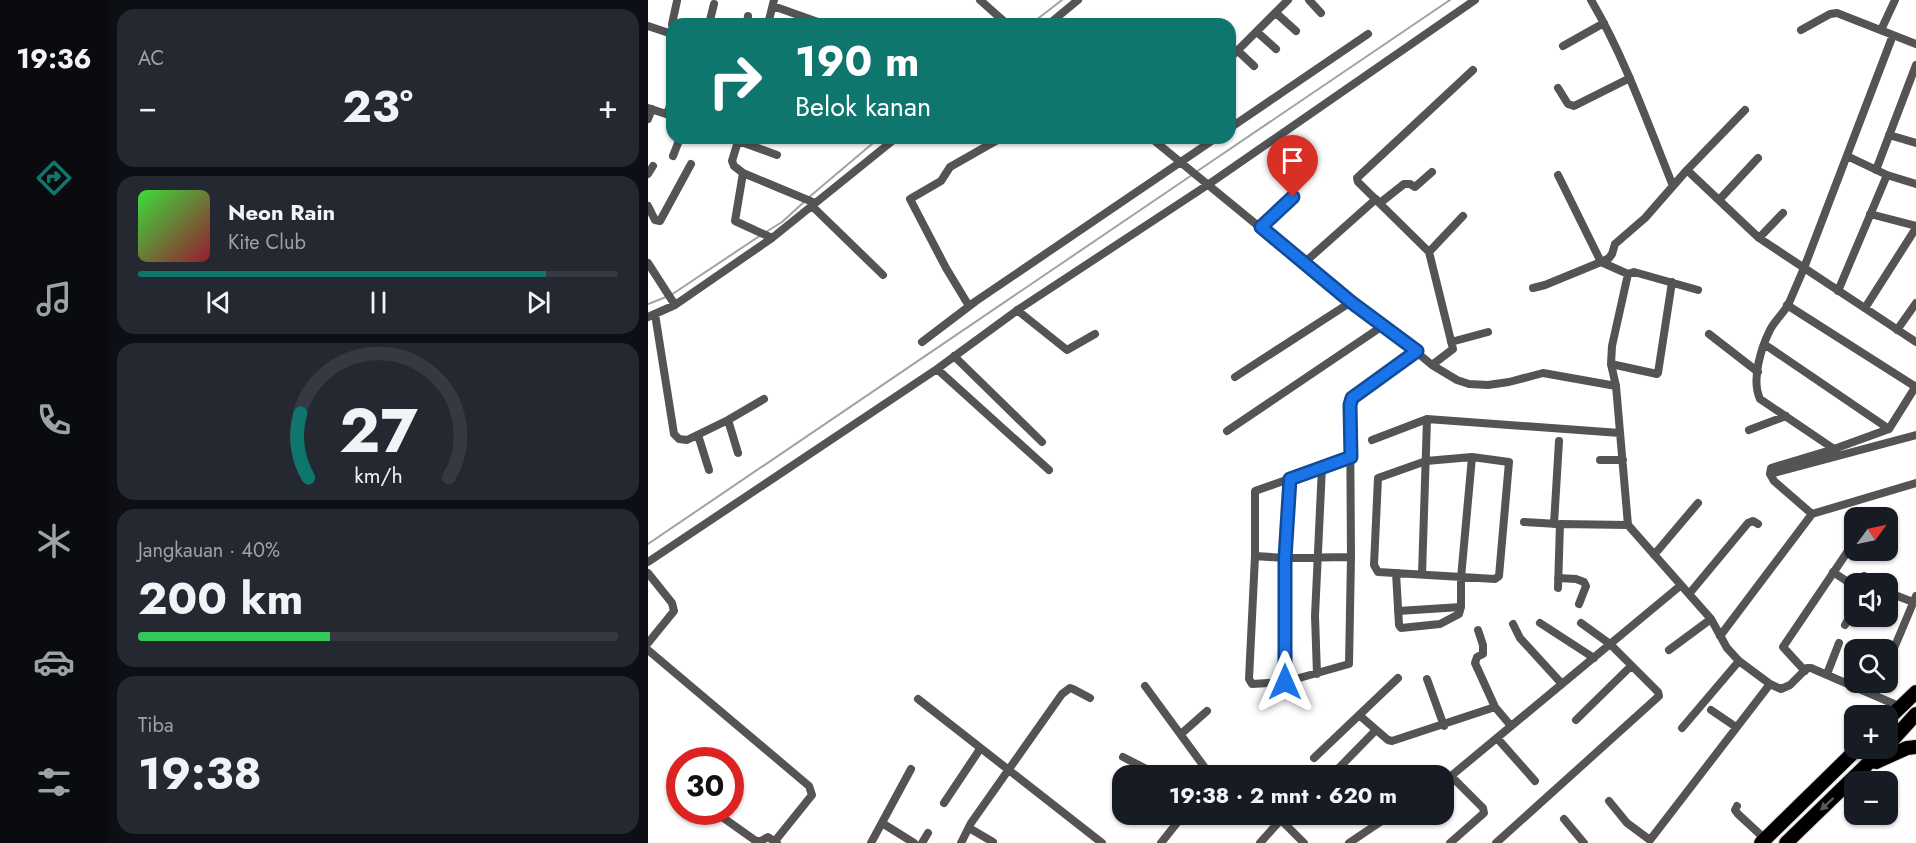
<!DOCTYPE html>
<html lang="id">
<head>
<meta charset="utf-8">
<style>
	body { margin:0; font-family:Jost,sans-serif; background:#242831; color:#f1f3f6; height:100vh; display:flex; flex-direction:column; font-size:22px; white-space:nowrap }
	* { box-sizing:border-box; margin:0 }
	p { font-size:20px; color:#9ea1a6 }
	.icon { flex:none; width:33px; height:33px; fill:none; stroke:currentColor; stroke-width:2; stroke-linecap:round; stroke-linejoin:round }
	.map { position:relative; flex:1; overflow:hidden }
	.drawer { display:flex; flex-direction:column; gap:9px; padding:9px; background:#0d0f14; width:540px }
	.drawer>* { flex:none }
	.top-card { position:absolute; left:18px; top:18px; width:570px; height:126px; border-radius:18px; box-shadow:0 2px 4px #0004; background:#0f766e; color:#fff; overflow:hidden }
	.needle { width:39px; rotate:57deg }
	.buttons { position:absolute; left:1196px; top:507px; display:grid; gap:12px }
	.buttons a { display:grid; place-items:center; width:54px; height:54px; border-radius:12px; background:#171b24; box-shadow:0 2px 4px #0004; font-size:30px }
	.speed { position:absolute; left:18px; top:747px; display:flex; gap:12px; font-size:30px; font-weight:700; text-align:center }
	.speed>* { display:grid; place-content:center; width:78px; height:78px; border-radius:50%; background:#171b24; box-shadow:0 2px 4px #0004; line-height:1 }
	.speed .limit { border:9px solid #d22; background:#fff; color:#111 }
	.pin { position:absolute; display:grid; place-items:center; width:51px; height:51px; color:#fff; margin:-62px -26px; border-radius:50% 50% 50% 0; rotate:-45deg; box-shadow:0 0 6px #0007 }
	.pin .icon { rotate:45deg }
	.me { position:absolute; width:66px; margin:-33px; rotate:0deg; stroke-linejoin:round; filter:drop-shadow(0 0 4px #0008) }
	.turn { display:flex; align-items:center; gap:21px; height:126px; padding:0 30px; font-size:27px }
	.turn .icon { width:78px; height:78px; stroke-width:2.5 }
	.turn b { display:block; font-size:42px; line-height:51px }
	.big { font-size:45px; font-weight:700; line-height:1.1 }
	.drawer .tile { flex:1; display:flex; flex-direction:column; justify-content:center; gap:9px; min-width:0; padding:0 21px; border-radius:18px; background:#242831 }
	.drawer .dial { align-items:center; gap:0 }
	.dial svg { height:156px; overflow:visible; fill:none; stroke:#363941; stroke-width:7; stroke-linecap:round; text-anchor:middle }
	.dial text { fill:#f1f3f6; stroke:none }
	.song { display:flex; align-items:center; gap:18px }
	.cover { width:72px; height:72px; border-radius:9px; background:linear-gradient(135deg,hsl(120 70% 55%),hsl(350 70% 35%)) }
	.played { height:6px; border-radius:3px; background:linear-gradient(90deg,#0f766e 85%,#363941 85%) }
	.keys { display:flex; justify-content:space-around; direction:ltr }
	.heat { display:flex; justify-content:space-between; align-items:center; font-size:33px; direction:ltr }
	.charge { height:9px; border-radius:4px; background:linear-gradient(90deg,#34c759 40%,#363941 0) }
	.trip { position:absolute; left:464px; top:765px; width:342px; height:60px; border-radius:18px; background:#171b24; box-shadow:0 2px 4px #0004; font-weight:700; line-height:60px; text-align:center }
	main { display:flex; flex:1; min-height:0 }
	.tab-bar { display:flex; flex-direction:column; width:108px; justify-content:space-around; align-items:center; background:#090b0e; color:#9ea1a6 }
	.tab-bar .icon { width:42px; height:42px }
	.tab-bar .current { color:#0f766e }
	.tab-bar b { font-size:27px; color:#f1f3f6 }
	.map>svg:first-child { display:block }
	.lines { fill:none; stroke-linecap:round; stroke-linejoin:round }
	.stream { stroke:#a2a2a2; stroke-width:2 }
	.highway-casing { stroke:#dbdbdb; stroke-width:16 }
	.street { stroke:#545454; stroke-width:8 }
	.highway { stroke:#000; stroke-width:14 }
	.oneway { fill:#595959 }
	.route-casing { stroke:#114b97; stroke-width:15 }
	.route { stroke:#1a73e8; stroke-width:10 }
</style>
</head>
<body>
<main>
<nav class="tab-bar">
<b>19:36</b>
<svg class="icon current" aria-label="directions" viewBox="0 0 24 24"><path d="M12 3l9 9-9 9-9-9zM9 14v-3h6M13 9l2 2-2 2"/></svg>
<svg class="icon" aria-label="music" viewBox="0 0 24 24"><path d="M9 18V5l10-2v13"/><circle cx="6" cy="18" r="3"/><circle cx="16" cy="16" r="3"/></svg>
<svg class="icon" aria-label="phone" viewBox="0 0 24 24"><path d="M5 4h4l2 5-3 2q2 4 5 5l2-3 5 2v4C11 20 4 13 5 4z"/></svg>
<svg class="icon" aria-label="climate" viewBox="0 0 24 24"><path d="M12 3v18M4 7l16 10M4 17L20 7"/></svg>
<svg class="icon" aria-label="car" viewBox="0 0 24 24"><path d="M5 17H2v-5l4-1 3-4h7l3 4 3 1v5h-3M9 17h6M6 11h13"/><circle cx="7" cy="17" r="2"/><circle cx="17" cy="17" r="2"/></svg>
<svg class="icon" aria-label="filters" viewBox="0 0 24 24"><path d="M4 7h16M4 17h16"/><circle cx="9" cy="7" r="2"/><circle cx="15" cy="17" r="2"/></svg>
</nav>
<section class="drawer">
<div class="tile"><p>AC</p>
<div class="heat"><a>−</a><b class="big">23°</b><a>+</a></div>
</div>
<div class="tile">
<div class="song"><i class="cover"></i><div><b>Neon Rain</b><p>Kite Club</p></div></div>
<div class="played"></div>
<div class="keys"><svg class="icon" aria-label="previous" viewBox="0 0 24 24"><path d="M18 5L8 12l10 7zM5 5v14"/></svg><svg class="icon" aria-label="pause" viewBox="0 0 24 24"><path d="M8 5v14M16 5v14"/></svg><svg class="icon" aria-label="next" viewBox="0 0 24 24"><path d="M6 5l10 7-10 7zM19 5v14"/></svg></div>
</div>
<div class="tile dial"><svg viewBox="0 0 100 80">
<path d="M14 69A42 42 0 1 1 86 69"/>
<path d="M14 69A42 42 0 0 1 10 36" stroke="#0f766e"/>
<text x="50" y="56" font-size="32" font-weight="700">27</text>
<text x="50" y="72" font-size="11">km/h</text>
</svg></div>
<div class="tile"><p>Jangkauan · 40%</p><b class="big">200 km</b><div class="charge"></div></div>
<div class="tile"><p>Tiba</p><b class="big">19:38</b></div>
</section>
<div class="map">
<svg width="1268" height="843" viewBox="0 0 1268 843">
	<rect width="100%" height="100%" fill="#fff"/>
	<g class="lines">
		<path class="stream" d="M383,24L414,0
			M548,172L802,0
			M160,198L231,138
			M118,232L134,222L156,202
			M23,295L113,235
			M0,304L18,297
			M0,544L544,175"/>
		<g class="highway-casing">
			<path id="highway" d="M1239,720L1268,692
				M1239,746L1268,714
				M1228,762L1259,748L1268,747
				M1113,843L1210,748
				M1138,843L1236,748"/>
		</g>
		<path class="street" d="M332,0L359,24
			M661,0L673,13
			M943,0C977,58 1000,124 1025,186
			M125,6L170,22
			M628,13L648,31
			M24,24L29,1
			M61,24L66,4
			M99,24L100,16
			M120,24L126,0
			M401,24L430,0
			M0,26L24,34
			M1153,30L1182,14L1189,13L1268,44
			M1233,30L1247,0
			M609,32L628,49
			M915,46L956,23
			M590,51L606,66
			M582,58L640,0
			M910,88L920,104L926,106L982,78
			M0,108L24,116
			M19,114L24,100
			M0,119L4,109
			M582,128L720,34
			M1241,135L1268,143
			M82,138L129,155
			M91,138L84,161L86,166L95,173L87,221L124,238
			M503,138L703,302L736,325L784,365L809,380L821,384L840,385L861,382L895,373L968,386
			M25,156L32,138
			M1199,156L1239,175L1268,184
			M1039,170L1097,110
			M1228,170L1268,65
			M95,173L167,203
			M0,174L5,166
			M910,175L953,262L961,258L964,254L967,244L997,218L1039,170L1111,238L1268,342
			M1071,200L1110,158
			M732,203L756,184H762L767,187L784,172
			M0,206L7,220L12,221L43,164
			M164,206L235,275
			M1222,214L1268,226
			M613,227L645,197
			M1111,238L1135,213
			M781,252L815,216
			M0,263L27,305
			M656,263L728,199
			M980,274L964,346L963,364L968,386L980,525L1063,619L1079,648L1091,661L1122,684L1133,689L1142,685L1159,668H1163L1253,707
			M885,288L897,285L953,262L980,274L986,272L1050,290
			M1190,291L1239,175
			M1139,305L1268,387
			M321,306L298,268L262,199L293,181L302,167L353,138
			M1217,308L1268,228
			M369,310L419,350L447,334
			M7,314L26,434L31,439L39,440L80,420L90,453
			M0,317L27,305L124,238L248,138
			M1249,330L1268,303
			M1061,334L1110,372
			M274,342L328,301L568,138
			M803,342L840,332
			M1116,344L1241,429
			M306,356L394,442
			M963,364L1009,374L1010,373L1024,282
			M784,365L805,349L781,252L710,182L709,178L825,70
			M289,369L401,470
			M587,377L703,302
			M80,420L116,399
			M1101,430L1138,416
			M579,431L736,325
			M50,435L61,470
			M724,440L779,419L972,433
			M1186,449L1112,399C1103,380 1113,348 1122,330C1127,320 1136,313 1141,303C1146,291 1151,280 1156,268L1245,35
			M703,457L607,491V556L601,679L604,684L637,682L701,664L703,557L702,405L706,396L769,351
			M824,457L861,462L851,576L847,579L730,572L726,565L730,478L778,461Z
			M952,460H975
			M1122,474L1268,435
			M1164,514L1126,481L1122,474L1123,468L1186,449L1241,429L1268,386
			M876,522L910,524
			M906,524L911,441
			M1006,555L1050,503
			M607,556L637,558L703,557
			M0,562L289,369L371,309L561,184L827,0
			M1185,572L1206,586
			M0,573L24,603L26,611L0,643
			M748,573L751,625L753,628L792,624L811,614L813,607V578L824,457
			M774,575L779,419
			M1216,576L1225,584
			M910,578L928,579L936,582L938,586L931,604
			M910,588L912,524L980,525
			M1239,592L1265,602
			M1041,594L1100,523L1105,521L1110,524
			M750,611L813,607
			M892,623L946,658
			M865,624L872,638L914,684
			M1197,625L1206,608
			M830,630L835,645V654L829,657L827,663L847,707
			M1072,636L1164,514L1268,483
			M0,650L161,786L164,795L127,841
			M1021,650L1063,619
			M1239,665L1268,596
			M1157,671L1135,647L1202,548
			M669,674L667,616L674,467
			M1179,674L1191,643
			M779,679L796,726
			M637,682V558L642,479
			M497,686L563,776
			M1227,695L1232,682
			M270,699L454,843
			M1063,710L1088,727
			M711,715L740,740L744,741L847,707L863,726
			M928,720L983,666
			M1034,728L1091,661
			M533,734L559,711
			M849,738L887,781
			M475,757L512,776
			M666,758L750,678
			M683,776L728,730
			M795,781L803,776
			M30,784L32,786
			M961,801L979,823L1002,840L1122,684
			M296,803L332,749
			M1089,806L1087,810L1090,814L1117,839
			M67,812L108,841H113L120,837L129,843
			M632,819L656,843
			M916,819L936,843
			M234,823L266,843
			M321,828L345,842
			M223,843L263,769
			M274,843L280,833
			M313,843L323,823L414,694L422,688L425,689L442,698
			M513,843L536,814
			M612,843L638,814
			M701,843L744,814
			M802,843L836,813L835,808L803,776L1032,586
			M848,843L1011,696L1010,692L962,644L933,623"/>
		<use href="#highway" class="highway"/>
	</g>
	<defs><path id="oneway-solid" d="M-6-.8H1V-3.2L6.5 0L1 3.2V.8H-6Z" transform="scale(1.5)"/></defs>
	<use class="oneway" href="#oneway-solid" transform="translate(1179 804) rotate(137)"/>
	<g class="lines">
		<g class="route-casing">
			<path id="route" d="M637,682V558L642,479L703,457L702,405L704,398L769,351L703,302L613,227L645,197"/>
		</g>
		<use href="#route" class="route"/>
	</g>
</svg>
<div class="buttons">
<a><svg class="needle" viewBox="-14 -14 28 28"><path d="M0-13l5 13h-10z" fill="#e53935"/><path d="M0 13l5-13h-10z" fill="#9ea1a6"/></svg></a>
<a><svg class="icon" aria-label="sound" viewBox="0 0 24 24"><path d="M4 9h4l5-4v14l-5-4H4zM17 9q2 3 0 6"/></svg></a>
<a><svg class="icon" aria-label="search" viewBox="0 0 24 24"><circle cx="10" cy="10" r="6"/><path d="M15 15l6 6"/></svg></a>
<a>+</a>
<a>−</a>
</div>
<div class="speed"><div class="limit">30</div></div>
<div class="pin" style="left:645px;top:197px;background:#d93025"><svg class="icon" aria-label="arrive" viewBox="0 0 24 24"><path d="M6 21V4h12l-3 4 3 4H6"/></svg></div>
<svg class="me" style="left:637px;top:682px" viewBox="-20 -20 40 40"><path d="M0-17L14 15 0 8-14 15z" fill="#1a73e8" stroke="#fff" stroke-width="4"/></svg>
<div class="trip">19:38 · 2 mnt · 620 m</div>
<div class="top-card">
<div class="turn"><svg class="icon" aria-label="right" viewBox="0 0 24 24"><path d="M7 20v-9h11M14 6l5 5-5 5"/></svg><div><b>190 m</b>Belok kanan</div></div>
</div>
</div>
</main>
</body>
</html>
